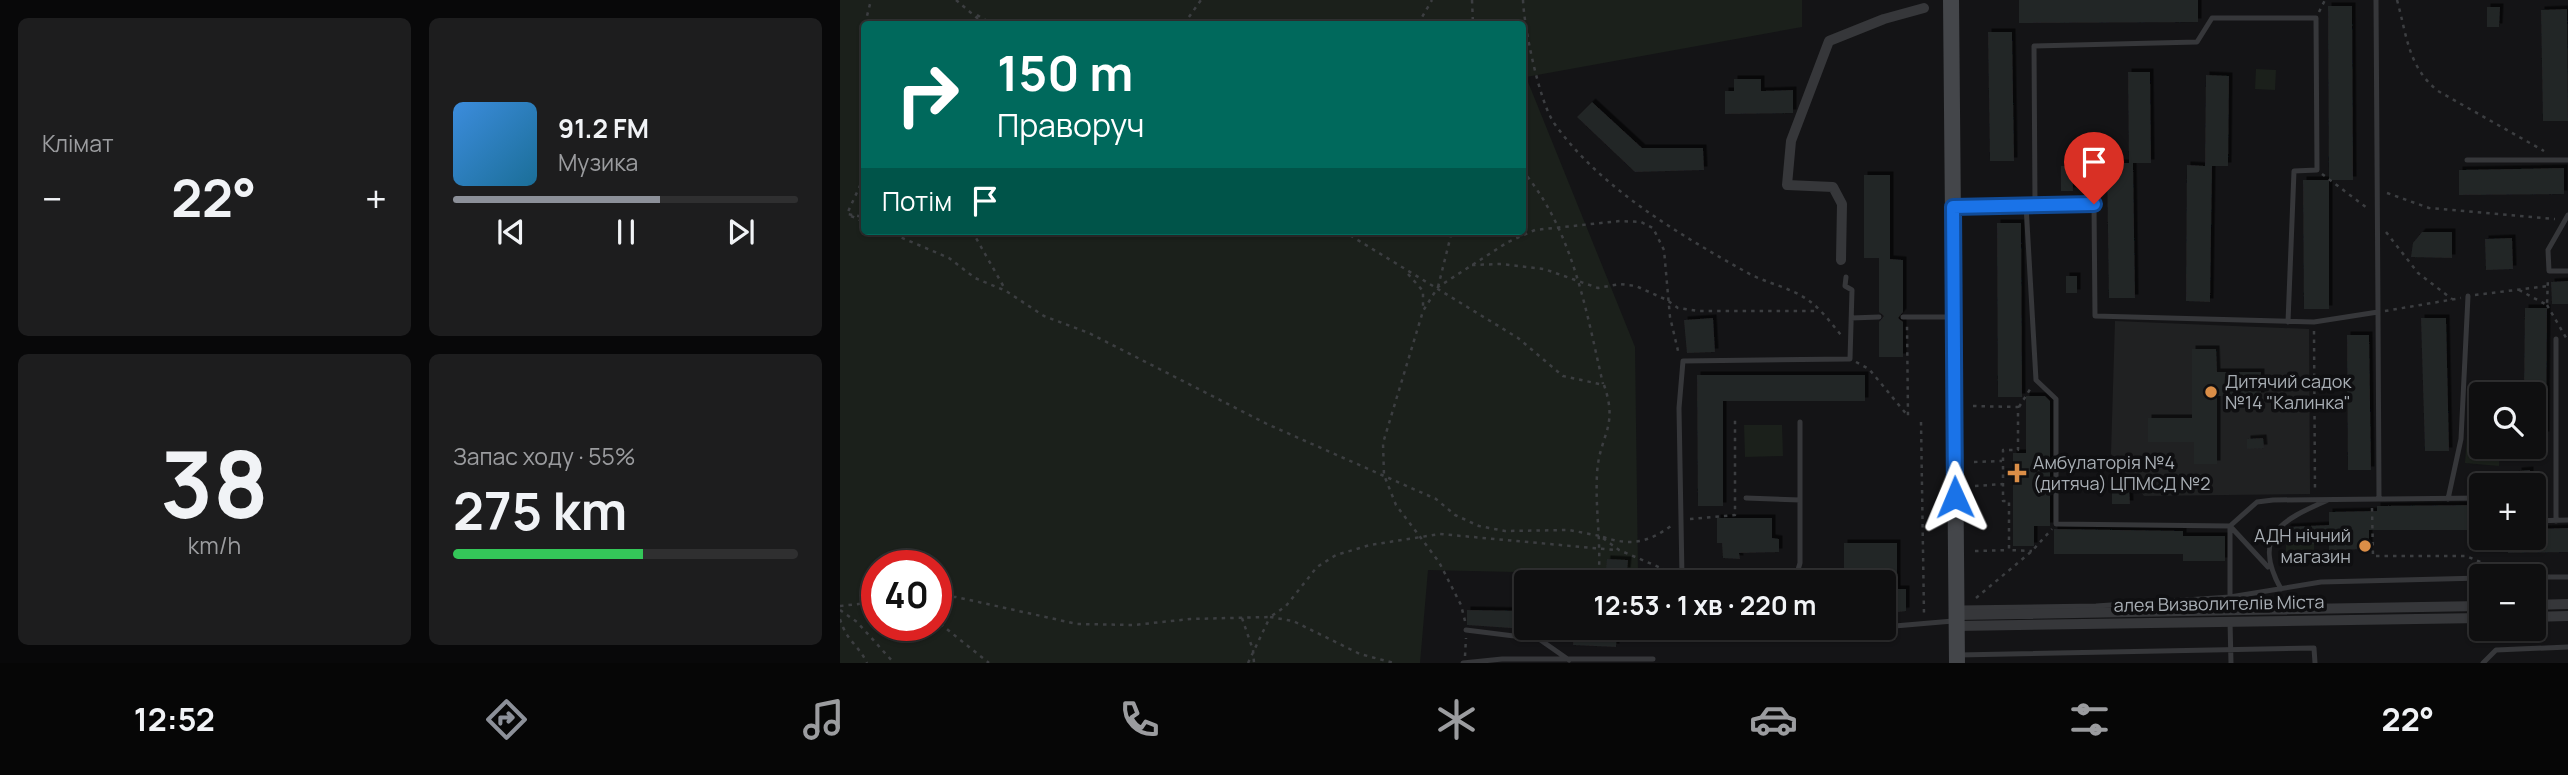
<!DOCTYPE html>
<html lang="uk">
<head>
<meta charset="utf-8">
<style>
	body { margin:0; font-family:Manrope,sans-serif; background:#1d1d1e; color:#f1f3f6; height:100vh; display:flex; flex-direction:column; font-size:26px; white-space:nowrap }
	* { box-sizing:border-box; margin:0 }
	p { font-size:23px; color:#9b9c9f }
	.icon { flex:none; width:38px; height:38px; fill:none; stroke:currentColor; stroke-width:2; stroke-linecap:round; stroke-linejoin:round }
	.map { position:relative; flex:1; overflow:hidden }
	.side { display:flex; flex-direction:column; gap:18px; padding:18px; background:#080809; width:840px }
	.side>* { flex:none }
	.banner { position:absolute; left:21px; top:21px; width:665px; height:214px; border-radius:7px; box-shadow:0 2px 5px #0004,0 0 0 2px #2f2f30; background:#00695c; color:#fff; overflow:hidden }
	.controls { position:absolute; left:1629px; top:382px; display:grid; gap:14px }
	.controls a { display:grid; place-items:center; width:77px; height:77px; border-radius:7px; background:#0f0f10; box-shadow:0 2px 5px #0004,0 0 0 2px #2f2f30; font-size:35px }
	.speed { position:absolute; left:21px; top:550px; display:flex; gap:14px; font-size:35px; font-weight:700; text-align:center }
	.speed>* { display:grid; place-content:center; width:91px; height:91px; border-radius:50%; background:#0f0f10; box-shadow:0 2px 5px #0004,0 0 0 2px #2f2f30; line-height:1 }
	.speed .limit { border:10px solid #d22; background:#fff; color:#111 }
	.pin { position:absolute; display:grid; place-items:center; width:60px; height:60px; color:#fff; margin:-72px -30px; border-radius:50% 50% 50% 0; rotate:-45deg; box-shadow:0 0 7px #0007 }
	.pin .icon { rotate:45deg }
	.me { position:absolute; width:77px; margin:-38px; rotate:359deg; stroke-linejoin:round; filter:drop-shadow(0 0 5px #0008) }
	.turn { display:flex; align-items:center; gap:24px; height:147px; padding:0 21px; font-size:32px }
	.turn .icon { width:91px; height:91px; stroke-width:2.5 }
	.turn b { display:block; font-size:49px; line-height:60px }
	.then { display:flex; align-items:center; height:66px; padding:0 21px; background:#0003; gap:14px; font-size:26px }
	.big { font-size:52px; font-weight:700; line-height:1.1 }
	.side .card { flex:1; display:flex; flex-direction:column; justify-content:center; gap:10px; min-width:0; padding:0 24px; border-radius:10px; background:#1d1d1e }
	.side .dial { align-items:center; gap:0 }
	.dial b { font-size:91px; line-height:1 }
	.song { display:flex; align-items:center; gap:21px }
	.cover { width:84px; height:84px; border-radius:10px; background:linear-gradient(135deg,hsl(210 70% 55%),hsl(200 70% 35%)) }
	.played { height:7px; border-radius:4px; background:linear-gradient(90deg,#8c9099 60%,#2f2f30 60%) }
	.keys { display:flex; justify-content:space-around; direction:ltr }
	.heat { display:flex; justify-content:space-between; align-items:center; font-size:38px; direction:ltr }
	.charge { height:10px; border-radius:5px; background:linear-gradient(90deg,#34c759 55%,#2f2f30 0) }
	.side .tiles { flex:1; display:grid; gap:18px; grid-template-columns:repeat(2,1fr) }
	.trip { position:absolute; left:674px; top:570px; width:382px; height:70px; border-radius:7px; background:#0f0f10; box-shadow:0 2px 5px #0004,0 0 0 2px #2f2f30; font-weight:700; line-height:70px; text-align:center }
	.menu { display:flex; height:112px; justify-content:space-around; align-items:center; background:#060606; color:#9b9c9f }
	.menu .icon { width:49px; height:49px }
	.menu .active { color:#8c9099 }
	.menu b { font-size:32px; color:#f1f3f6 }
	main { display:flex; flex:1; min-height:0 }
	.map>svg:first-child { display:block }
	.built { fill:#202122 }
	.green { fill:#1b201b; fill-rule:evenodd }
	.building { fill:#242526; filter:url(#shadow) }
	.lines { fill:none; stroke-linecap:round; stroke-linejoin:round }
	.path { stroke:#3c3e41; stroke-width:2.5; stroke-dasharray:3.5 5; stroke-linecap:butt }
	.lane { stroke:#36373a; stroke-width:5 }
	.street { stroke:#36373a; stroke-width:10 }
	.secondary { stroke:#44464a; stroke-width:16 }
	.route-casing { stroke:#114b97; stroke-width:18 }
	.route { stroke:#1a73e8; stroke-width:12 }
	.poi-dot { fill:#db8e47; stroke:#0f0f11; stroke-width:2.5 }
	.labels { text-anchor:middle; stroke-width:7; stroke-linejoin:round; paint-order:stroke }
	.poi-label { font-size:18px; fill:#a8aeb4; stroke:#0f0f11; text-anchor:start }
	.street-label { font-size:18px; fill:#a8aeb4; stroke:#0f0f11 }
</style>
</head>
<body>
<main>
<section class="side">
<div class="tiles">
<div class="card"><p>Клімат</p>
<div class="heat"><a>−</a><b class="big">22°</b><a>+</a></div>
</div>
<div class="card">
<div class="song"><i class="cover"></i><div><b>91.2 FM</b><p>Музика</p></div></div>
<div class="played"></div>
<div class="keys"><svg class="icon" aria-label="previous" viewBox="0 0 24 24"><path d="M18 5L8 12l10 7zM5 5v14"/></svg><svg class="icon" aria-label="pause" viewBox="0 0 24 24"><path d="M8 5v14M16 5v14"/></svg><svg class="icon" aria-label="next" viewBox="0 0 24 24"><path d="M6 5l10 7-10 7zM19 5v14"/></svg></div>
</div>
<div class="card dial"><b>38</b><p>km/h</p></div>
<div class="card"><p>Запас ходу · 55%</p><b class="big">275 km</b><div class="charge"></div></div>
</div>
</section>
<div class="map">
<svg width="1728" height="663" viewBox="0 0 1728 663">
	<defs>
		<filter id="shadow"><feDropShadow dx="3.5" dy="-3.5" stdDeviation="0" flood-color="#0009"/></filter>
	</defs>
	<rect width="100%" height="100%" fill="#141416"/>
	<path class="built" d="M1275,321L1469,329L1470,494L1304,496L1271,454Z"/>
	<path class="green" d="M0,0H962V27L686,77L795,347L798,575L588,570L580,663H0ZM24,24H682V231H24ZM37,565H96V625H37Z
		M1416,69L1436,70L1435,90L1415,89Z
		M1629,408L1641,409L1642,446H1660L1659,466L1625,463Z
		M904,425H942L943,456L905,457Z
		M1446,544H1474V563L1446,564Z"/>
	<path class="building" d="M1179,0H1358V22L1179,23Z
		M1488,6H1512L1513,180H1489Z
		M1647,7H1660L1659,27H1647Z
		M1727,9L1728,121H1703L1701,10Z
		M1148,32H1172L1174,161H1150Z
		M1288,72H1310L1311,163H1289Z
		M1366,75L1389,76L1388,166H1372L1370,302L1346,301L1347,165L1365,166Z
		M894,79H921V91L953,90V113L885,114V91H894Z
		M752,102L802,148H863L864,170L795,172L737,117Z
		M1267,163H1293L1295,298H1269Z
		M1221,166H1232L1233,191H1221Z
		M1724,168V194L1619,195V170Z
		M1024,175H1050V259L1063,260V312L1058,318L1063,322V357H1039V322L1044,316L1039,312V258H1024Z
		M1463,180H1489V309H1464Z
		M1157,223H1181L1182,397H1158Z
		M1582,232H1612V258L1571,257L1573,243Z
		M1672,238L1673,269L1646,270L1645,239Z
		M1226,276H1237V293H1226Z
		M1728,281V304H1712L1711,282Z
		M1685,308H1707L1706,435H1694V394H1684Z
		M873,318L875,352L847,353L844,320Z
		M1581,318H1606L1609,451H1585Z
		M1507,335H1529L1531,470H1508Z
		M1352,349H1376L1377,372H1421V396H1377V464H1354V442H1308V418H1352Z
		M857,375H1025V401H883V506H858Z
		M1186,396H1205L1210,401V526H1194V546H1173V453H1186Z
		M1423,438L1424,448L1407,449V439Z
		M1690,470V485H1679L1678,471Z
		M1272,488H1289L1290,504H1272Z
		M1642,505V530H1529V549L1489,550V544H1446L1445,530L1448,527L1489,525V512L1537,511V506Z
		M877,518H932V538L939,539V552L899,553L900,559L883,558L882,543H877Z
		M1728,528V552L1668,553L1667,537H1694V529Z
		M1214,529L1343,531V536H1385V561H1343V554H1214Z
		M1004,543H1057V589H1066V611L1043,614V583H1004Z
		M767,559L788,560L787,571L766,570Z
		M627,610L686,611V629L627,625Z
		M781,628H814L813,641L780,639Z
		M734,629L777,631L776,647L733,645Z"/>
	<g class="lines">
		<path class="path" d="M116,0L144,24
			M632,0L633,24
			M683,0C684,27 699,101 714,123C760,188 837,233 906,272C925,283 950,287 968,300C981,309 991,323 1001,335
			M1557,0C1567,36 1568,67 1598,91L1704,151
			M1479,12L1485,0
			M137,15L152,24
			M25,24L31,0
			M344,24L361,0
			M578,24L592,0
			M24,25L20,65L24,94
			M682,170C733,230 746,310 763,384
			M1482,174L1527,208
			M24,177L7,214L24,217
			M1547,193L1589,208L1715,219
			M11,216L24,222
			M46,231L109,258L135,278L166,291L204,316L249,333L427,424L596,499L615,515L639,526L665,531L729,530L760,536L779,550L835,574
			M132,231L165,289
			M503,231L678,338L723,376L764,385C779,428 759,435 757,474C755,511 762,546 758,583
			M1546,232L1578,273L1612,299
			M632,265L661,264L704,269L758,288L780,284L796,286L827,300L838,308L858,311H979
			M568,274L583,291V308
			M598,287L612,231
			M1679,290L1707,305L1708,278
			M1635,295L1708,286
			M1707,305L1728,341
			M1545,311L1621,298
			M1474,331L1475,492
			M1016,362L1029,369L1068,416L1067,324
			M1133,406L1178,407V450H1163V501H1169V550L1192,551
			M1179,407L1192,386
			M1081,422L1084,614
			M1134,462L1162,461
			M1135,486L1163,484
			M1532,508L1533,556H1626L1645,564L1652,576
			M850,519L895,515V420
			M763,537C791,546 807,543 831,526
			M1135,551L1169,550
			M799,583L831,578
			M96,597H116L237,624L294,625L350,619L430,617L446,606L477,567L496,555L530,545L600,534L775,550
			M1136,598L1192,551L1212,529
			M24,604L37,609
			M0,606L37,602
			M0,610L17,622L54,663
			M96,617L98,622L149,663
			M402,618L413,650L414,663
			M0,619C7,642 18,644 27,663
			M625,621L621,605L599,562L556,505L544,475L543,443L583,311L598,287L668,242L695,230L780,221L801,222L813,228L824,250L830,317L839,355
			M714,639L716,628
			M625,656L626,638
			M408,663L430,617L453,621L520,654L554,663"/>
		<path class="lane" d="M1536,0L1538,312
			M1627,160H1728
			M1186,205L1196,380L1216,399V524L1390,526L1417,502L1433,500L1642,498
			M1195,205L1254,204L1255,316L1474,322L1538,312L1539,499
			M1114,207L1195,205L1194,46L1357,42L1372,18H1476L1477,170L1454,171L1448,322
			M1728,215L1708,250L1709,271H1728
			M1063,317H1112
			M1011,318L1039,317
			M906,498L960,500
			M1608,499L1621,439L1628,296
			M1694,521L1728,520
			M1716,521V339
			M1390,526V611
			M1390,526L1428,567
			M842,577L955,580L958,583
			M1694,577H1728
			M955,580L960,563V422
			M837,583L842,577L839,408L843,361L1010,359L1012,290L1005,286L1006,277
			M1441,589C1411,535 1442,520 1488,500
			M1119,608L1256,606L1390,597L1481,582L1642,578
			M1390,621L1391,663
			M1043,627L1113,621
			M990,628H1001
			M626,630L699,639L729,660
			M1118,655L1474,648L1475,663
			M623,663L662,659H813
			M1643,663L1656,650L1728,647"/>
		<path class="street" d="M1001,260L1002,204L993,187L947,185L951,141L989,41L1044,19L1084,8
			M1694,605L1728,604
			M1116,615L1642,606
			M1694,617L1728,616
			M1116,626L1642,618"/>
		<path class="secondary" d="M1111,0L1117,663"/>
	</g>
	<g class="lines">
		<g class="route-casing">
			<path id="route" d="M1115,497L1113,207L1254,204"/>
		</g>
		<use href="#route" class="route"/>
	</g>
	<g class="poi-dot">
		<circle cx="1371" cy="392" r="7"/>
		<path d="M1173.5 462.5h7v7h7v7h-7v7h-7v-7h-7v-7h7z"/>
		<circle cx="1525" cy="546" r="7"/>
	</g>
	<g class="labels">
		<g class="poi-label">
			<text x="1385" y="388">Дитячий садок<tspan x="1385" dy="21">№14 "Калинка"</tspan></text>
			<text x="1193" y="469">Амбулаторія №4<tspan x="1193" dy="21">(дитяча) ЦПМСД №2</tspan></text>
			<text x="1511" y="542" text-anchor="end">АДН нічний<tspan x="1511" dy="21">магазин</tspan></text>
		</g>
		<g class="street-label">
			<text transform="translate(1379 604) rotate(-1)" y="6">алея Визволителів Міста</text>
		</g>
	</g>
</svg>
<div class="controls">
<a><svg class="icon" aria-label="search" viewBox="0 0 24 24"><circle cx="10" cy="10" r="6"/><path d="M15 15l6 6"/></svg></a>
<a>+</a>
<a>−</a>
</div>
<div class="speed"><div class="limit">40</div></div>
<div class="pin" style="left:1254px;top:204px;background:#d93025"><svg class="icon" aria-label="arrive" viewBox="0 0 24 24"><path d="M6 21V4h12l-3 4 3 4H6"/></svg></div>
<svg class="me" style="left:1115px;top:497px" viewBox="-20 -20 40 40"><path d="M0-17L14 15 0 8-14 15z" fill="#1a73e8" stroke="#fff" stroke-width="4"/></svg>
<div class="trip">12:53 · 1 хв · 220 m</div>
<div class="banner">
<div class="turn"><svg class="icon" aria-label="right" viewBox="0 0 24 24"><path d="M7 20v-9h11M14 6l5 5-5 5"/></svg><div><b>150 m</b>Праворуч</div></div>
<div class="then">Потім<svg class="icon" aria-label="arrive" viewBox="0 0 24 24"><path d="M6 21V4h12l-3 4 3 4H6"/></svg></div>
</div>
</div>
</main>
<nav class="menu">
<b>12:52</b>
<svg class="icon active" aria-label="directions" viewBox="0 0 24 24"><path d="M12 3l9 9-9 9-9-9zM9 14v-3h6M13 9l2 2-2 2"/></svg>
<svg class="icon" aria-label="music" viewBox="0 0 24 24"><path d="M9 18V5l10-2v13"/><circle cx="6" cy="18" r="3"/><circle cx="16" cy="16" r="3"/></svg>
<svg class="icon" aria-label="phone" viewBox="0 0 24 24"><path d="M5 4h4l2 5-3 2q2 4 5 5l2-3 5 2v4C11 20 4 13 5 4z"/></svg>
<svg class="icon" aria-label="climate" viewBox="0 0 24 24"><path d="M12 3v18M4 7l16 10M4 17L20 7"/></svg>
<svg class="icon" aria-label="car" viewBox="0 0 24 24"><path d="M5 17H2v-5l4-1 3-4h7l3 4 3 1v5h-3M9 17h6M6 11h13"/><circle cx="7" cy="17" r="2"/><circle cx="17" cy="17" r="2"/></svg>
<svg class="icon" aria-label="filters" viewBox="0 0 24 24"><path d="M4 7h16M4 17h16"/><circle cx="9" cy="7" r="2"/><circle cx="15" cy="17" r="2"/></svg>
<b>22°</b>
</nav>
</body>
</html>
